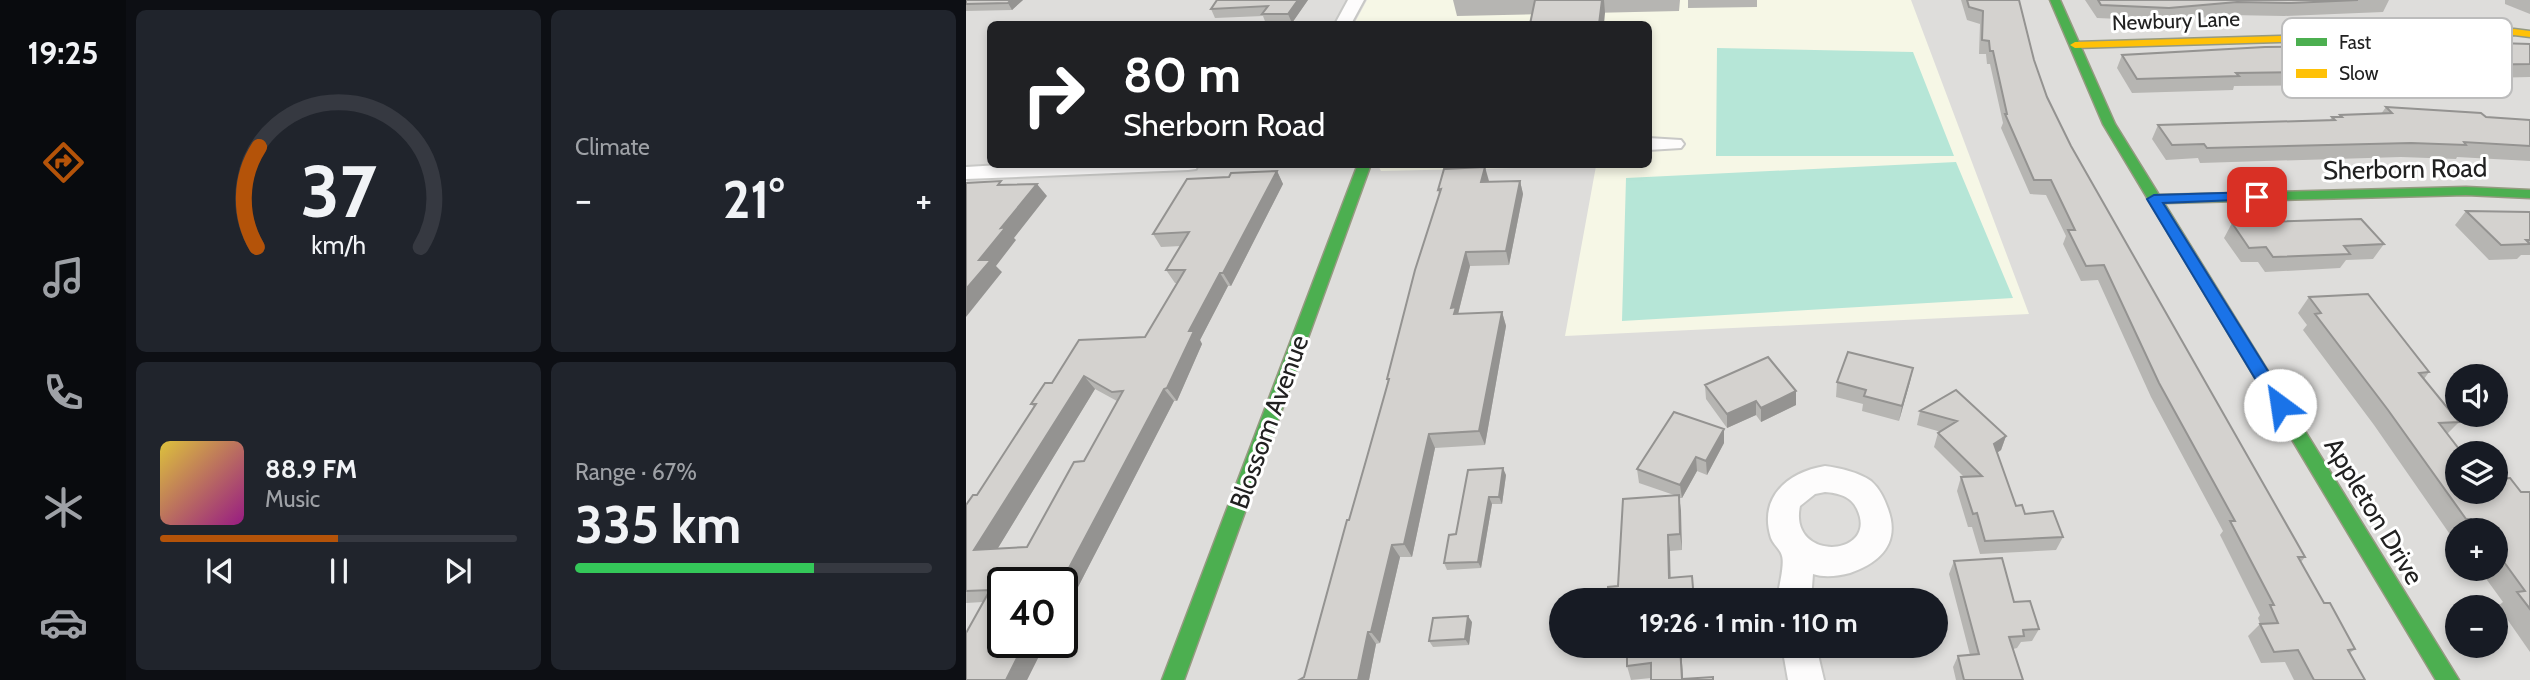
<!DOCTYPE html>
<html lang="en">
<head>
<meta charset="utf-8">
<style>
	body { margin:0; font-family:Cabin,sans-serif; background:#20242c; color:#f1f3f6; height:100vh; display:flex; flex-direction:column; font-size:26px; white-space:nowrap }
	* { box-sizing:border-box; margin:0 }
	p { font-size:23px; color:#9ea1a6 }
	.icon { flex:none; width:38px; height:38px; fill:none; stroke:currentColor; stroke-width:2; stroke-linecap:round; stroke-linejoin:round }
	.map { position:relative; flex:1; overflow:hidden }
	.drawer { display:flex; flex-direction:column; gap:10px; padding:10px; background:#0d0f14; width:840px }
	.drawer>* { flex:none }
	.hud { position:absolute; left:21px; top:21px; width:665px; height:147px; border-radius:10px; box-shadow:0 4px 10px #0003; background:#202124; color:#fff; overflow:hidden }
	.fabs { position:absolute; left:1479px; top:364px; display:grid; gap:14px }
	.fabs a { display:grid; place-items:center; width:63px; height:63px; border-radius:50%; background:#171b24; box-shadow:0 4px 10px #0003; font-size:35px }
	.speed { position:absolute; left:21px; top:567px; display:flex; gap:14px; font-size:35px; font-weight:700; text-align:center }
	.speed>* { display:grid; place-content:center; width:91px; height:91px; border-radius:50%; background:#171b24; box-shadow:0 4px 10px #0003; line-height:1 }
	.speed .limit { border:4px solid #111; border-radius:10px; background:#fff; color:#111 }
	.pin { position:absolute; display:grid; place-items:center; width:60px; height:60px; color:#fff; margin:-30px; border-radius:14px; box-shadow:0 4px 10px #0006 }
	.me { position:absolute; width:77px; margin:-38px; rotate:329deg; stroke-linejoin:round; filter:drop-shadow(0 0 5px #0008) }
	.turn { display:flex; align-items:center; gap:24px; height:147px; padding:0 21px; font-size:32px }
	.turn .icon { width:91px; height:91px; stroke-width:2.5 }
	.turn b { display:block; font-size:49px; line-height:60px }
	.big { font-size:52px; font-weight:700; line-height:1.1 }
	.drawer .card { flex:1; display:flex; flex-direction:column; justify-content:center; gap:10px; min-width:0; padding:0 24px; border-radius:10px; background:#20242c }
	.drawer .dial { align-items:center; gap:0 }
	.dial svg { height:182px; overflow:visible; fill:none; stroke:#363941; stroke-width:7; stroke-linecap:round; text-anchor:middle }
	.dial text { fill:#f1f3f6; stroke:none }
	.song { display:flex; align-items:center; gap:21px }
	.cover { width:84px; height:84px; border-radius:10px; background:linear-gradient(135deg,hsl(50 70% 55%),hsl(310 70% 35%)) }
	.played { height:7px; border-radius:4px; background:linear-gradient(90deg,#b45309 50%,#363941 50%) }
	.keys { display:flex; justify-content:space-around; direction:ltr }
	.heat { display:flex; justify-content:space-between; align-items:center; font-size:38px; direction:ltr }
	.charge { height:10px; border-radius:5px; background:linear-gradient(90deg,#34c759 67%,#363941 0) }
	.drawer .tiles { flex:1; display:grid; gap:10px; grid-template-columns:repeat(2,1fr) }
	.trip { position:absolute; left:583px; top:588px; width:399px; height:70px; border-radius:35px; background:#171b24; box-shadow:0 4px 10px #0003; font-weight:700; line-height:70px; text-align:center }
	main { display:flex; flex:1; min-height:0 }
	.tabs { display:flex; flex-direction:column; width:126px; justify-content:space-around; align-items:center; background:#090b0e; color:#9ea1a6 }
	.tabs .icon { width:49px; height:49px }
	.tabs .selected { color:#b45309 }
	.tabs b { font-size:32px; color:#f1f3f6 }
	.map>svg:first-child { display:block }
	.residential { fill:#dedddb; fill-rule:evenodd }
	.education { fill:#f6f7e6 }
	.pitch { fill:#b6e6d7 }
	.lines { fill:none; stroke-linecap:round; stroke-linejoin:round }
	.street-casing { stroke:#c8c8c6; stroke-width:4 }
	.fast-casing { stroke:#959a81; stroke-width:3 }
	.slow-casing { stroke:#959a81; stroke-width:3 }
	.street { fill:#fdfcfc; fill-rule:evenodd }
	.fast { fill:#4caf50; fill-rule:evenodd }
	.slow { fill:#ffc107; fill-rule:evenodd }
	.wall { fill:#b6b5b2; fill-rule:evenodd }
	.shaded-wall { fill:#949391 }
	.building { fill:#d4d2cf; stroke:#949391; stroke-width:2; fill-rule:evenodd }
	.route { fill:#1a73e8; stroke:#114b97; stroke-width:2 }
	.labels { text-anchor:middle; stroke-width:6; stroke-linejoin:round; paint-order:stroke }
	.far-street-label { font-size:21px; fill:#212121; stroke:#fff }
	.street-label { font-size:26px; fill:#212121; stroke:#fff }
	.key { fill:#fff; stroke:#bcbcbc; stroke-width:2 }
	.key-label { font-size:19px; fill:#212121 }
</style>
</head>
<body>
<main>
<nav class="tabs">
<b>19:25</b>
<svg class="icon selected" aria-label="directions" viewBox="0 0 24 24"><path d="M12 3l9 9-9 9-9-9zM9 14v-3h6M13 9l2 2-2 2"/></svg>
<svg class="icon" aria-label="music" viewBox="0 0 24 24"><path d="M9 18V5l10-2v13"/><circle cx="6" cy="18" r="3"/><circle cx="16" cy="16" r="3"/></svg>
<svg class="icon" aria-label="phone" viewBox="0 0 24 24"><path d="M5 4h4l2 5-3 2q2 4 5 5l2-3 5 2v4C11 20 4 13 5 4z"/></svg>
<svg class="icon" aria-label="climate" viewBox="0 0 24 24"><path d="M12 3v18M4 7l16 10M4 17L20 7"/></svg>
<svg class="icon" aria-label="car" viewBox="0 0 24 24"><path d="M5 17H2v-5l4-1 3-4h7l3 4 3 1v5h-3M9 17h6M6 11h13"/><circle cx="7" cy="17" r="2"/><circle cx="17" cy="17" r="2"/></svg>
</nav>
<section class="drawer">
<div class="tiles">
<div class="card dial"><svg viewBox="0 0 100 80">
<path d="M14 69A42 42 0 1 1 86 69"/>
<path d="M14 69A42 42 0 0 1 15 25" stroke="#b45309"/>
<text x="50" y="56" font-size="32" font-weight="700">37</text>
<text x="50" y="72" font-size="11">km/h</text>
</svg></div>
<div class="card"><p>Climate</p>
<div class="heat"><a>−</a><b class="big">21°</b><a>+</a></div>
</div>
<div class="card">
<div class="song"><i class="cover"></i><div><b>88.9 FM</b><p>Music</p></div></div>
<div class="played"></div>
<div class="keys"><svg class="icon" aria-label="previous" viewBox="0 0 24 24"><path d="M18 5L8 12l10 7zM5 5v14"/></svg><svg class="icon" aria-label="pause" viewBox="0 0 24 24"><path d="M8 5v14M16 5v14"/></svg><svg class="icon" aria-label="next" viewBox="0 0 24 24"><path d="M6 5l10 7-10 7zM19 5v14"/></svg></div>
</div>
<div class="card"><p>Range · 67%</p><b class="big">335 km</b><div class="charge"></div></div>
</div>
</section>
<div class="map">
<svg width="1564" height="680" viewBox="0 0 1564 680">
	<rect width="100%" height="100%" fill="#efeeea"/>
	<path class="residential" d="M0,0H1564V680H0ZM24,24H682V164H24ZM1491,376H1530V415H1491ZM1491,453H1530V492H1491ZM1491,530H1530V569H1491ZM37,583H96V642H37ZM595,600H970V646H595ZM1491,607H1530V646H1491Z"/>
	<path class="education" d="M401,0H945L1063,314L599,336L630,166L415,171L412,165L682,164V24H388Z"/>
	<path class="pitch" d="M751,48L947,52L988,156H750Z
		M990,162L1047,298L656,321L660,178Z"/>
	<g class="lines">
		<g class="street-casing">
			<path id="street" d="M382,0H398L385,24H369Z
				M682,138L715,140L718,144L715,148L682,150Z
				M51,164H232L230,169L222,170L0,179V167Z
				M859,466C874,468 892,472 905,481C914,489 918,498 922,509C934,542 916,562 884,573C872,576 859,578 847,574L845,600H811C812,590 819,565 816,556C815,550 807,544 805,538C792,497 822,472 859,466ZM859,492C872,493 885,496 891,509C914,557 822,563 834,506L849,494Z
				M816,646H850L858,680H822Z"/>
		</g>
		<g class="fast-casing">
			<path id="fast" d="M1084,0H1094L1149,124L1193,195L1500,187L1564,190V198L1500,195L1198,203L1493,680H1470L1137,124Z
				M392,164H405L218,680H196Z"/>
		</g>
		<g class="slow-casing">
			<path id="slow" d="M1548,29L1564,31V37L1548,35L1109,48L1104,45L1109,42Z"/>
		</g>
		<use href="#street" class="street"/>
		<use href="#fast" class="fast"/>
		<use href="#slow" class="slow"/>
	</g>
	<path class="wall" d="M0,0H57L46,10L0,11Z
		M251,0H342L326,23L300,24L297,16L249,18L245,9Z
		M487,0H714L713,11L491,16Z
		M722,0H791V7L722,8Z
		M995,0H1053L1068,60L1081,97L1105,146L1339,557L1335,562L1358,603L1389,649L1384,653L1399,680H1328L1319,662L1295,663L1282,636L1294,624L1292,618L1294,615L1254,535L1257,531L1185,397L1132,280L1115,281L1097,244L1100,236L1080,195L1064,194L1035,128L1037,123L1024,64H1021L1020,54H1013L1014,24L1001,20Z
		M1119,0H1423L1417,12L1318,16L1265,15L1199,21L1131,18Z
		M1539,0H1564V14L1539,4Z
		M1436,44H1564V77L1394,81L1392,85L1268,86L1267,90L1166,93L1151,68L1156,55L1435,46Z
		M1420,107L1520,117L1564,120V161L1491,157L1490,159L1435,157L1234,163L1232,158L1200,160L1186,139L1192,125L1364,120L1366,117H1372L1374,115L1415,114Z
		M311,171L317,184L265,286H262L234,340L236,344L211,401H208L96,618V583H37V642H80L61,680H0V633L17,602L0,603V505L7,495H11L68,407L65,404L79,383H86L113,340L179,337L211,283H209L200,270L215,246L195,247L187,234L221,179L263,177L265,173ZM129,389L151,401L118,461L108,462L61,547L32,548Z
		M554,181L557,194L543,265L504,266L492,314L536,312L540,326L519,445L469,448L446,557H434L414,643L410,644L403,680H333L338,677L422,382L421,379L473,194L472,190L522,182Z
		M1500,211L1564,212V255H1555L1551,259L1523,260L1489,225Z
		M1266,223L1418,244L1407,259L1380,260L1374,268L1299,272L1292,262H1275L1258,238Z
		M1343,297L1463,372L1458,379L1493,422L1481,434L1491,492H1564V652L1532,606L1537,602L1513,569H1530V530H1491V538L1488,533H1483L1408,425L1337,330L1341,325L1332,313Z
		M947,368L933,421L896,411L897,404L870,397L871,382Z
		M739,385L830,405L795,422L790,415L761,428L740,399Z
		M990,390L1040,436L1035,450L1031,453L1050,506L1059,514L1097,537L1090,550L1014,554L1006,527H1002L991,491L995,477H998L968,447L972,433L975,432L951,425L954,411Z
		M758,443L741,475L731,471L716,498H713L716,550L704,551L652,586L708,495L673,483L671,469Z
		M540,475L536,504H526L515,568L481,570L478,563L490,534Z
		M988,561L1048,602L1073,629L1066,641L1055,642L1051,648L1047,649L1057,680H990L987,667L992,656L1004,655L983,574Z
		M506,622L503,645L467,647L463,641Z
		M661,646H715L717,679L747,677V680H685V678L665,680L661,666Z"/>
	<path class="shaded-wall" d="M45,0H57L46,10L42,3Z
		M332,0H342L326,23L322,14Z
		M636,0H638L639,13L638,24H633Z
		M519,167L523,181L519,196L515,182Z
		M311,171L317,184L265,286L257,273Z
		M554,181L557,194L543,265L540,251Z
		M71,184L81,196L48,238L50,240L30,266L36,272L0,317V289L13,260L35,228Z
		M500,252L504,266L492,314L493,328L485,308Z
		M254,273L262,286L234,340L236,344L211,401L201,388L223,331Z
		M536,312L540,326L519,445L513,431Z
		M947,368L944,382L933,421L936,406Z
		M118,376L129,389L24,561L8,550Z
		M198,389L208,401L96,618V583H95Z
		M830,391V405L795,422V408Z
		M790,401V415L761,428V414Z
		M758,429V443L741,475L740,461Z
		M463,434L469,448L446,557L438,544Z
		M1040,436L1035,450L1023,458L1028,444Z
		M730,457L731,471L716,498L714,485Z
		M537,468L540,475L536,504L533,497Z
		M713,495L715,511L716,550L714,534Z
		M523,497L526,504L515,568L512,562Z
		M702,535L704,551L705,593L703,578Z
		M426,545L434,557L414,643L405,632Z
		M502,616L506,622L503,645L499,639Z
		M402,632L410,644L403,680H392Z
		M59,642H80L61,680H40Z
		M714,646H715L717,680H716Z"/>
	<path class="building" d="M0,0H45L42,3L0,4Z
		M251,0H332L322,14H296L302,6L245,9Z
		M569,0H636L633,24H564Z
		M1001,0H1053L1068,60L1081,97L1105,146L1339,557H1332L1358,603H1364L1389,649L1382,650L1399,680H1348L1332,650L1308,652L1294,624L1312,623L1304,605H1308L1264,521H1269L1193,383L1138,265L1120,266L1102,230H1109L1085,180H1068L1039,114H1041L1027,51H1024L1023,41L1016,40L1017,11L1003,7Z
		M1132,0H1392L1325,3L1271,2L1203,8L1135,5Z
		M1499,42L1564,44V64L1396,67L1400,71L1270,73L1273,76L1171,79L1156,55L1299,47L1439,46L1436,44Z
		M1420,107L1515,113L1520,117L1564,120V146L1498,142L1500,145L1445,143L1241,148L1238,144L1206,145L1192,125L1369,120L1366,117H1376L1374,115L1426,113Z
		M519,167L515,182L554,181L540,251L500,252L485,308L490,307L488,314L536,312L513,431L463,434L438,544L426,545L405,632H402L392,680H333L338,677L381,520H383L401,457L423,379H421L449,270L475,189L472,190L478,169Z
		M311,171L257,273H254L223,331H228L201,388L198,389L95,583H37V642H59L40,680H0V633L24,590L0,591V505L7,495H11L70,404H65L79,383H86L113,340L179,337L219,270H200L223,232L187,234L221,179L263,177L265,173ZM118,376L146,392L157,391L118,461L108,462L61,547L8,550Z
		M35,181L32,185L71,184L35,228L40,227L13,260H25L0,289V183Z
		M1500,211L1564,212V240H1560L1564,244L1535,245Z
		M1395,219L1418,244L1378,246L1384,254L1307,257L1300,247L1283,248L1266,223Z
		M1402,294L1463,372L1453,373L1493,422L1473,423L1496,453H1491V492H1530V479L1544,478L1555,492H1564V609L1551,592L1559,591L1530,551V530H1514L1505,519H1500L1422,410L1349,314L1355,313L1343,297Z
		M882,352L947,368L936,406L898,396L900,390L871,382Z
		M802,357L830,391L795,408L790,401L761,414L739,385Z
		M990,390L1040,436L1028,444L1050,506L1056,505L1059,514L1087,511L1097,537L1019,541L1011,513L1007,514L995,477L1016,476L972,433L991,421L954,411Z
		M708,412L758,429L740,461L730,457L714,485L671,469Z
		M537,468L533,497H523L512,562L478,563L483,535L490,534L502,470Z
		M713,495L714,534L702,535L703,578L726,576L728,600H642V587L652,586L657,499Z
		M1036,558L1048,602L1064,601L1073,629L1057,630L1058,636L1043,637L1057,680H998L992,656L1013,654L988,561Z
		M502,616L499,639L463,641L467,618Z
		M661,646H714L716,679L747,677V680H685V663L661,666Z"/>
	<path class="route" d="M1291,192L1297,197L1295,199L1197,203L1320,400L1323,405L1320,410H1308L1181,199L1188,195Z"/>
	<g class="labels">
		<g class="far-street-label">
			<text transform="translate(1210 21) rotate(-2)" y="7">Newbury Lane</text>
		</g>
		<g class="street-label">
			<text transform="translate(1439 169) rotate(-1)" y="9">Sherborn Road</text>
			<text transform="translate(303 422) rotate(-70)" y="9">Blossom Avenue</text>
			<text transform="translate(1408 511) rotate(59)" y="9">Appleton Drive</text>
		</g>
	</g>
	<rect x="1316" y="18" width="230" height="80" rx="10" class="key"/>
	<rect x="1330" y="38" width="31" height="8" fill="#4caf50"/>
	<rect x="1330" y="69" width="31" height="9" fill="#ffc107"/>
	<g class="key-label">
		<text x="1373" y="49">Fast</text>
		<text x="1373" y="80">Slow</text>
	</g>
</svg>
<div class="fabs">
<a><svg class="icon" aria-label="sound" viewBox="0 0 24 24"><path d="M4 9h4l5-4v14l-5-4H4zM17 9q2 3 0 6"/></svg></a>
<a><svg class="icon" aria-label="layers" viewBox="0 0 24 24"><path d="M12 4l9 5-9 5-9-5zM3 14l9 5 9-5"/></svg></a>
<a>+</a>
<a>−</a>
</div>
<div class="speed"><div class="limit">40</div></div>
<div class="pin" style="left:1291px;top:197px;background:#d93025"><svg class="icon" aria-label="arrive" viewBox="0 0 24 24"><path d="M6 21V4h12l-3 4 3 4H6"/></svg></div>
<svg class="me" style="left:1314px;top:405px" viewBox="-20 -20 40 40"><circle r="19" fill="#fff"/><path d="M0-13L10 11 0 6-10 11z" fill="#1a73e8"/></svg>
<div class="trip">19:26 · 1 min · 110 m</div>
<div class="hud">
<div class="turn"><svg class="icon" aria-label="right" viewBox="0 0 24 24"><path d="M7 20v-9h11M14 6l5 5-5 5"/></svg><div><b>80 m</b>Sherborn Road</div></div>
</div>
</div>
</main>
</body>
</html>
